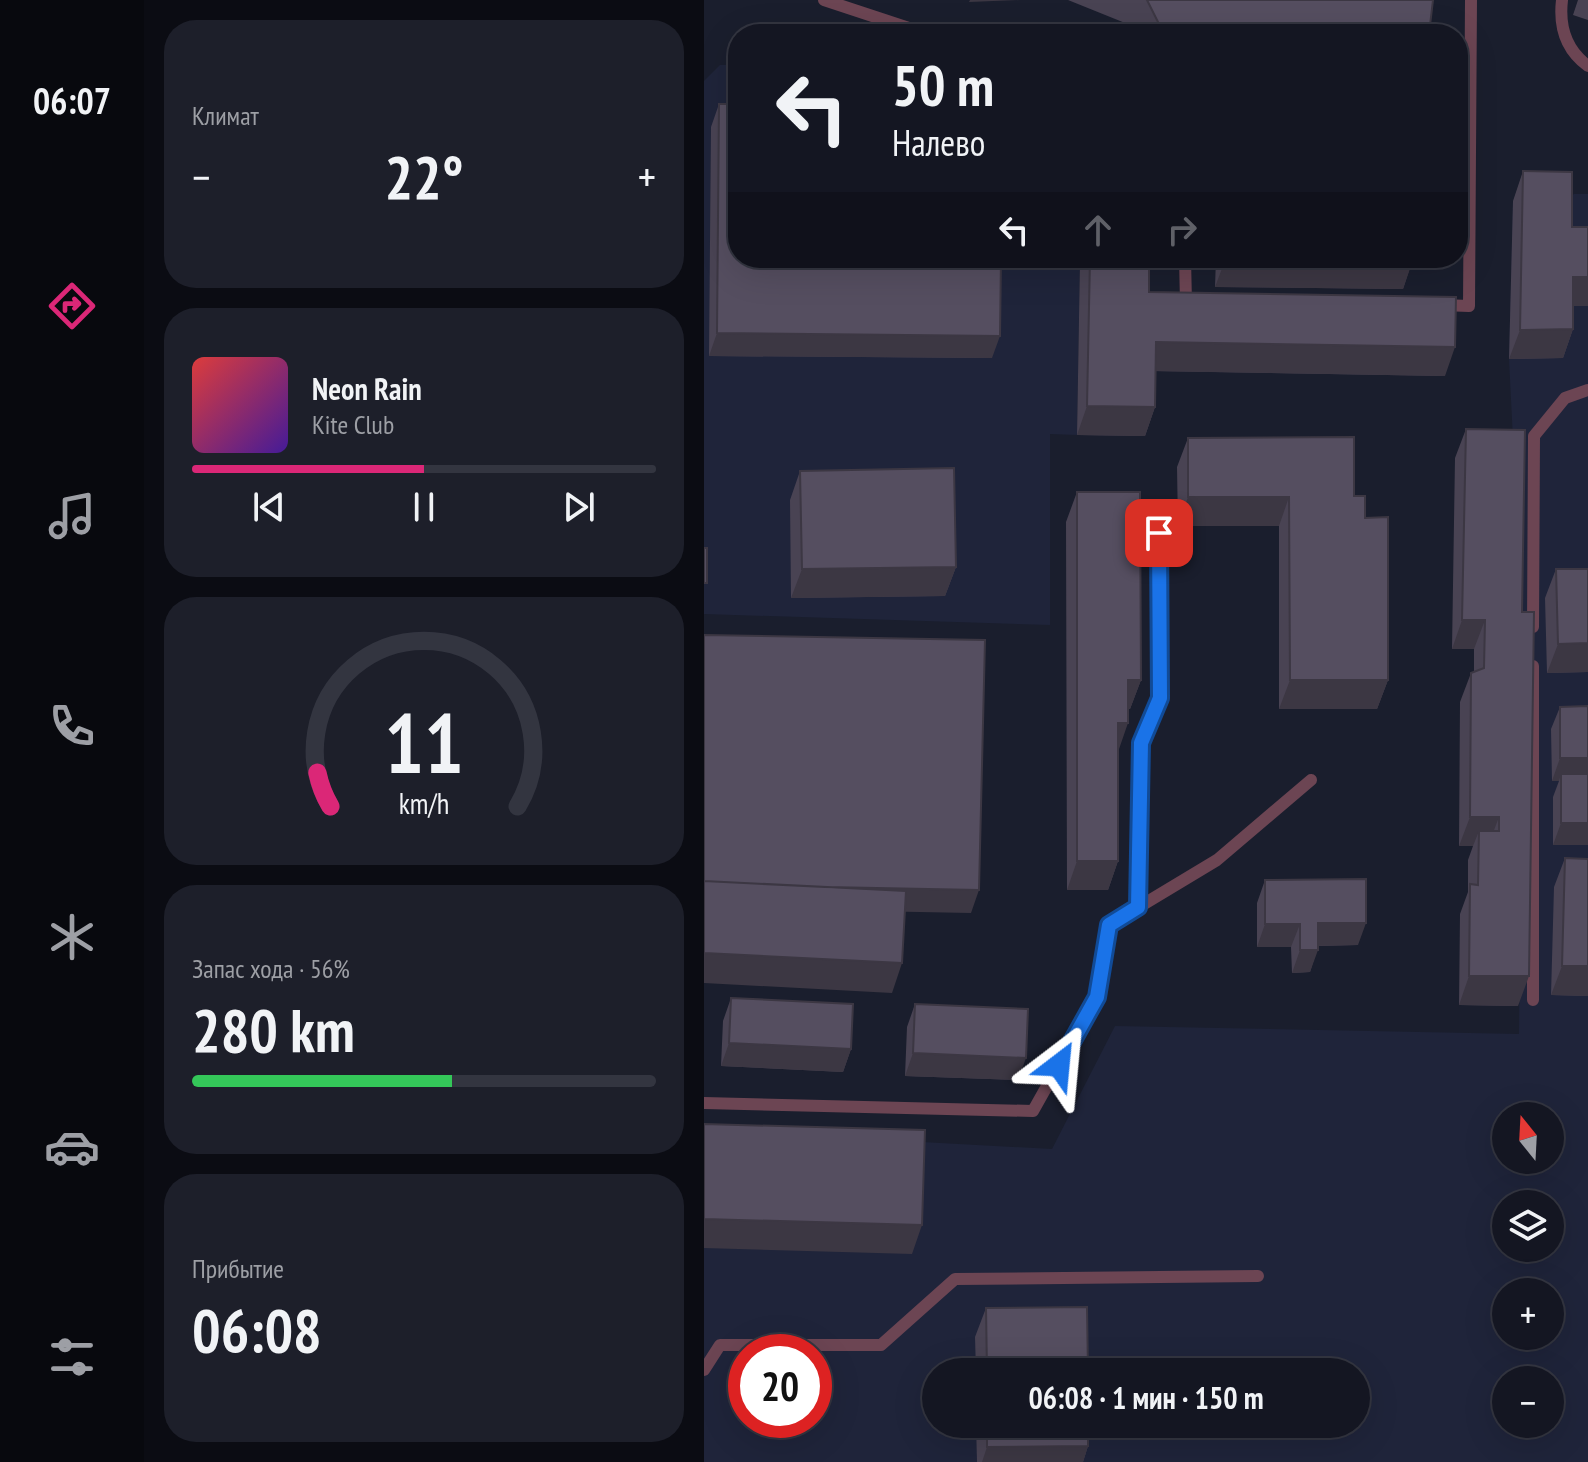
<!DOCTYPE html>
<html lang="ru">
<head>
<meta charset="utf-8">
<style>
	body { margin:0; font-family:"PT Sans Narrow",sans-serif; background:#1d1f2a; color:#f1f3f6; height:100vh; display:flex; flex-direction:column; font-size:30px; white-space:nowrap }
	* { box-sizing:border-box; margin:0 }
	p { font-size:26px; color:#9d9fa5 }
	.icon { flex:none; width:44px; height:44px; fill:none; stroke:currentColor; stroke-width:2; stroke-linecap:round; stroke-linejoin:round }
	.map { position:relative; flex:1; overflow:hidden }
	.sheet { display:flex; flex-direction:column; gap:20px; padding:20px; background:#0b0c13; width:560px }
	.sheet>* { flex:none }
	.banner { position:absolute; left:24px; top:24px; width:740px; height:244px; border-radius:32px; box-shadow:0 8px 32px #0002,0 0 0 2px #333540; background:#141622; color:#f1f3f6; overflow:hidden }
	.needle { width:52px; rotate:342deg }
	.fabs { position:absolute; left:788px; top:1102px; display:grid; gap:16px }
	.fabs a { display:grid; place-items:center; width:72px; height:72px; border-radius:50%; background:#141622; box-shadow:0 8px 32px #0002,0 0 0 2px #333540; font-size:40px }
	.speed { position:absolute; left:24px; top:1334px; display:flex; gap:16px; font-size:40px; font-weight:700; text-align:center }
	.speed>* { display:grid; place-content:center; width:104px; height:104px; border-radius:50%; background:#141622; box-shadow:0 8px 32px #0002,0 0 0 2px #333540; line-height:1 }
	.speed .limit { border:12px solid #d22; background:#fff; color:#111 }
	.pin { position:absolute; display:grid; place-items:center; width:68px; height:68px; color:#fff; margin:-34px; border-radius:16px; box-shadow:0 4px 12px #0006 }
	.me { position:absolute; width:88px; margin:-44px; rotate:29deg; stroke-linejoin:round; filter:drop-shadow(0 0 6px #0008) }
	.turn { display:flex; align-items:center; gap:28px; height:168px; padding:0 32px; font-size:36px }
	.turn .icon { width:104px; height:104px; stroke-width:2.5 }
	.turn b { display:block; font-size:56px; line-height:68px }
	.lanes { display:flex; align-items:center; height:76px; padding:0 32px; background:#0003; justify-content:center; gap:40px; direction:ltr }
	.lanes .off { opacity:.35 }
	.big { font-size:60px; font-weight:600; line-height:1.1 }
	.sheet .widget { flex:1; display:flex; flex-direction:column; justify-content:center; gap:12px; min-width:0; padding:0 28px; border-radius:32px; background:#1d1f2a }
	.sheet .dial { align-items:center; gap:0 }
	.dial svg { height:208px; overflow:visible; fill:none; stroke:#333540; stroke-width:7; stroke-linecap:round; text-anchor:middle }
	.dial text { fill:#f1f3f6; stroke:none }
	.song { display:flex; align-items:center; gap:24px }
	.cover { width:96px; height:96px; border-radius:12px; background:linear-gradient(135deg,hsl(0 70% 55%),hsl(260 70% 35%)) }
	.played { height:8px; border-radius:4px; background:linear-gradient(90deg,#db2777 50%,#333540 50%) }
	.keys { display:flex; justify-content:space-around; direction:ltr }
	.heat { display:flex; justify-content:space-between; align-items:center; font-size:44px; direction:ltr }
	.charge { height:12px; border-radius:6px; background:linear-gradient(90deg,#34c759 56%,#333540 0) }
	.trip { position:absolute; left:218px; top:1358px; width:448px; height:80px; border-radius:40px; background:#141622; box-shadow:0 8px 32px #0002,0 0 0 2px #333540; font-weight:600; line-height:80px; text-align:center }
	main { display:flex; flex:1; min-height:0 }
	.menu { display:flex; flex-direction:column; width:144px; justify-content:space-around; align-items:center; background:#08090e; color:#9d9fa5 }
	.menu .icon { width:56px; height:56px }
	.menu .current { color:#db2777 }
	.menu b { font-size:36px; color:#f1f3f6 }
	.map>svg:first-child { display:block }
	.built { fill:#1f243a; fill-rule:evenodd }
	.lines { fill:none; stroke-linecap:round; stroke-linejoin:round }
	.lane { stroke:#6c4553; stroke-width:12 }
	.wall { fill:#494353 }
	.shaded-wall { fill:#3c3743 }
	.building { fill:#554e60; stroke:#3c3743; stroke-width:2 }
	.route-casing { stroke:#114b97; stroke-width:20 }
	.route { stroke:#1a73e8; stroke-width:14 }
</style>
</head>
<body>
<main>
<nav class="menu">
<b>06:07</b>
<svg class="icon current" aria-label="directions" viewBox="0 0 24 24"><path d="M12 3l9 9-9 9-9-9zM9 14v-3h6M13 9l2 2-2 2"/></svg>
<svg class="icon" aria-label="music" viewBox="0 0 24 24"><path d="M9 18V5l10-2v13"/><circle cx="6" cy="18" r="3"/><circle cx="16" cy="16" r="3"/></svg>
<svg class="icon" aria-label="phone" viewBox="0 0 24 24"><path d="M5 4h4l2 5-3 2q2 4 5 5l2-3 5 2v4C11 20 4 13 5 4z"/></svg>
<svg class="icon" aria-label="climate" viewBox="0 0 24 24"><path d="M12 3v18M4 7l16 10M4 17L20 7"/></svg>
<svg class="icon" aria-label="car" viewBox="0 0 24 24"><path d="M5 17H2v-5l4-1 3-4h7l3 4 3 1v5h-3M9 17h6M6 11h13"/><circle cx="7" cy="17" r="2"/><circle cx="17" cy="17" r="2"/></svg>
<svg class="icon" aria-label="filters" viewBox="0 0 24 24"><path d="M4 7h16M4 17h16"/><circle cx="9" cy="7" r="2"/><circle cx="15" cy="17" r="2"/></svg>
</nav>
<section class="sheet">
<div class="widget"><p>Климат</p>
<div class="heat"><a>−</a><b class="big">22°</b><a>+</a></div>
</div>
<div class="widget">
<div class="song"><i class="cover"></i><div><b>Neon Rain</b><p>Kite Club</p></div></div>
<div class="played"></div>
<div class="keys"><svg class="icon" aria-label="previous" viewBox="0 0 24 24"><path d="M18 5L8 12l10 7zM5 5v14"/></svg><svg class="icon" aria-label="pause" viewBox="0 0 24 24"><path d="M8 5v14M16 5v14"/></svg><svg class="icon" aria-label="next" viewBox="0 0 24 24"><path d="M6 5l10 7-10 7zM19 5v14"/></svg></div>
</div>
<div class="widget dial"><svg viewBox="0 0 100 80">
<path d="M14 69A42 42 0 1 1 86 69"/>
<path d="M14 69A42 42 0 0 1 9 56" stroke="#db2777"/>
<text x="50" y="56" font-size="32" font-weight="700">11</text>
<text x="50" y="72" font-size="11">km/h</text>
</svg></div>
<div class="widget"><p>Запас хода · 56%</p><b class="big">280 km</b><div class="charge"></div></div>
<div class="widget"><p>Прибытие</p><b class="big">06:08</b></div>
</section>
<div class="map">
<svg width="884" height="1462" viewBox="0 0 884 1462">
	<rect width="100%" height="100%" fill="#1a1e2d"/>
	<path class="built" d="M16,65H34V258H376L373,435L346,434V625L0,614V81Z
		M870,194H884V1462H0V1130L348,1149L411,1026L815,1034L819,642L805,359L809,201H858ZM802,1116H846V1160H802ZM802,1204H846V1248H802ZM802,1292H846V1336H802ZM42,1352H110V1420H42ZM232,1372H652V1424H232ZM802,1380H846V1424H802Z"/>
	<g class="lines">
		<path class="lane" d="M120,0L223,34
			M858,0C855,26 862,50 884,66
			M481,258L482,303H488
			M738,305L765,306L767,0
			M829,627L830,436L861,398L884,390
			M434,907L437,743L456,698L455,533
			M829,1000V666
			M0,1103L329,1111L393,997L405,925L513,860L607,780
			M0,1370L16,1345H177L251,1279L554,1276"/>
	</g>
	<path class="wall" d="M364,0H729L725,34H435L431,27Z
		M874,0H884V20L869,15Z
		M15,104L288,358L5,356L7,127Z
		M819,171L869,306V329L859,358L805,359L809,201Z
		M376,258H445V292L741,376L452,371L451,407L441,436L373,435Z
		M512,258H709L699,289L511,287Z
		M762,429L818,612L814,1006L755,1005L756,914L764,892V860L769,846H755L756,702L767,673L770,672V649H748L751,458Z
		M484,438L650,496L661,518L684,680L673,709H575V526H474L473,467Z
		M96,471L252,567L241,596L87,598L86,500Z
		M373,492L437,680L426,709H424L414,751V861L404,890H363L362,522Z
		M852,569H884V672L843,673L841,598Z
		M884,706V845H849V797L855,781H848L847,729L856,707Z
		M861,858L884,996L847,995L850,887Z
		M561,880L654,945L614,946L606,972L588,973L587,947H553V903Z
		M27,998L147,1049L139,1072L17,1066L19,1021Z
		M211,1004L314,1080L201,1076L203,1027Z
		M282,1308L384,1372H272L271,1337Z
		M272,1424H384V1446L379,1462H273Z"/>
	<path class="shaded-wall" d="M266,0H316L265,2Z
		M522,258L709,260L699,289L511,287Z
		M869,277H884V306H858Z
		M869,329L859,358L805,359L816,330Z
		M13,333L296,336L288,358L5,356Z
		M452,342L751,347L741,376L442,371Z
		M383,406L451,407L441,436L373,435Z
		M484,497H585L575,526H474Z
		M252,567L241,596L87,598L98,569Z
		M758,620H781L770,649H748Z
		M884,643V672L843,673L854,644Z
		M424,680H437L426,709H413Z
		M586,680H684L673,709H575Z
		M414,723H424L414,752Z
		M856,758H884V780L857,774L855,781H848Z
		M766,817H795L784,846L775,831L769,846H755Z
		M857,823H884V845H849Z
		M373,861H414L404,890H363Z
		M0,885L275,890L267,913L0,908Z
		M614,923H662L654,945L606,946Z
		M561,924H596L587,947H553Z
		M596,950H614L606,972L588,973Z
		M0,953L198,963L188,993L0,983Z
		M858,966H884V996L847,995Z
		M765,976H825L814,1006L755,1005Z
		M25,1043L147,1049L139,1072L17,1066Z
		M209,1053L322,1058L314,1080L201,1076Z
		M0,1219L218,1225L208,1254L0,1248Z
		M384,1446L379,1462H278L283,1447Z"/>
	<path class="building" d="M443,0H729L725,34H460Z
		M15,104H34V258H297L296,336L13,333Z
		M819,171L868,172V227H884V277H869V329L816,330Z
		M386,258H445V292L752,297L751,347L452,342L451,407L383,406Z
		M560,258H709V260Z
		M762,429L821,430L818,612H830L825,976H765L766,884L774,885L775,831H795V817H766L767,673L780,668L781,620H758Z
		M650,437V496H661V518L684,517V680H586L585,497H484V438Z
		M250,468L252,567L98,569L96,471Z
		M373,492H436L437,680H424V723H414V861H373Z
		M0,548H3V583H0Z
		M852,569H884V643L854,644Z
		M0,635L281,640L275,890L121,887L0,881Z
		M884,706V758H856V707Z
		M857,774H884V823H857Z
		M861,858L884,859V966H858Z
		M662,879V923H614V950H596V924H561V880Z
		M0,881L202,891L198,963L0,953Z
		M27,998L149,1004L147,1049L25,1043Z
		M211,1004L324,1009L322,1058L209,1053Z
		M0,1124L221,1130L218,1225L0,1219Z
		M383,1307L384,1372H283L282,1308Z
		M283,1424H384V1446L283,1447Z"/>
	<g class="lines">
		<g class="route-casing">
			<path id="route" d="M355,1065L393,997L405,925L434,907L437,743L456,698L455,533"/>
		</g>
		<use href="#route" class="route"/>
	</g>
</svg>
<div class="fabs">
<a><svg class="needle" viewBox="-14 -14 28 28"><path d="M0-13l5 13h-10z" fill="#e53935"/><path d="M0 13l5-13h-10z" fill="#9d9fa5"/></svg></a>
<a><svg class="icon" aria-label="layers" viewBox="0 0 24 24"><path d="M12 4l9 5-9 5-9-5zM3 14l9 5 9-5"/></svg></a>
<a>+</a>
<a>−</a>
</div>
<div class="speed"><div class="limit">20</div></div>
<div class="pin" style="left:455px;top:533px;background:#d93025"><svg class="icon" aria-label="arrive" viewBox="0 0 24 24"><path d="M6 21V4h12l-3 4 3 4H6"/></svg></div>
<svg class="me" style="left:355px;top:1065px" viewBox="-20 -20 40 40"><path d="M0-17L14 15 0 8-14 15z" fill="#1a73e8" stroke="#fff" stroke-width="4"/></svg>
<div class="trip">06:08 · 1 мин · 150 m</div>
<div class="banner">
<div class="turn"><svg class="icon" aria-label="left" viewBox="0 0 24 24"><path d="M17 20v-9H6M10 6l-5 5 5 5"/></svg><div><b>50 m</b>Налево</div></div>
<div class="lanes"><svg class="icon" aria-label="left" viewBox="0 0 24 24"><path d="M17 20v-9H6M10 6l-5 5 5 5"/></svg><svg class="icon off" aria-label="ahead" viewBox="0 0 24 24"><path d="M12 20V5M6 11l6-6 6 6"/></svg><svg class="icon off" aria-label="right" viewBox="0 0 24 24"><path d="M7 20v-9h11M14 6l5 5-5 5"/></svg></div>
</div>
</div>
</main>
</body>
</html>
